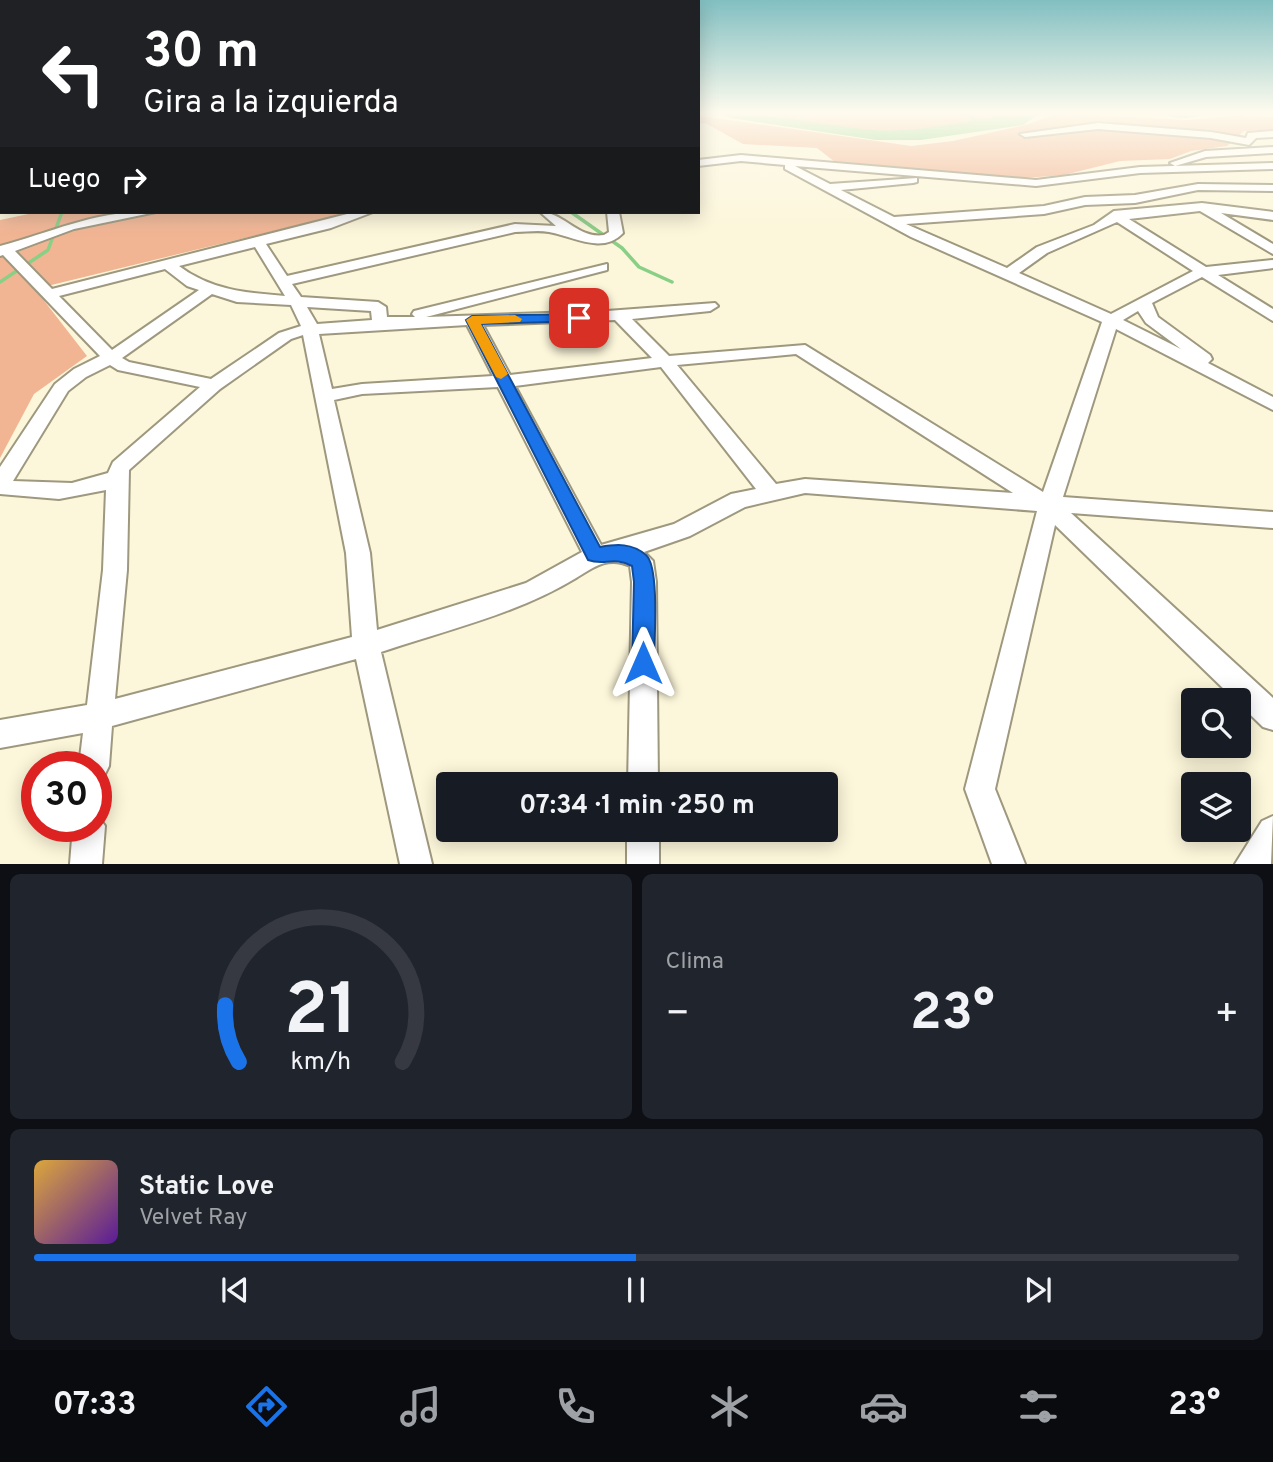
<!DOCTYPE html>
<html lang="es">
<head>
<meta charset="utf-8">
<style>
	body { margin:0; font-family:Overpass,sans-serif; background:#20242c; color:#f1f3f6; height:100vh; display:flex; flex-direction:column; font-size:26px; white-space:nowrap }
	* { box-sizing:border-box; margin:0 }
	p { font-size:23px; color:#9ea1a6 }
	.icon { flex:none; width:38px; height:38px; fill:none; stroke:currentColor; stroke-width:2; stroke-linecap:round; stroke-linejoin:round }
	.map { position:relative; height:864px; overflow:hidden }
	.side { display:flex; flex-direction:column; gap:10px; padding:10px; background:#0d0f14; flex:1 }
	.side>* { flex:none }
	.top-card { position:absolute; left:0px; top:0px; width:700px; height:214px; box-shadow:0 4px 18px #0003; background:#202124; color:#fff; overflow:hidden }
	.buttons { position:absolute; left:1181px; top:688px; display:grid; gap:14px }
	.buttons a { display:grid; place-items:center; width:70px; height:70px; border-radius:7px; background:#171b24; box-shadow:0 4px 18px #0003; font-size:35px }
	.speed { position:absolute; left:21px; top:751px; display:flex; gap:14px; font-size:35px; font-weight:700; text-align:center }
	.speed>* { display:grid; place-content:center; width:91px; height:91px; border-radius:50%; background:#171b24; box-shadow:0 4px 18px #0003; line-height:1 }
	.speed .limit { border:10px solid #d22; background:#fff; color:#111 }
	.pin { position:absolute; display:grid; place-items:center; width:60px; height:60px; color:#fff; margin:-30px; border-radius:14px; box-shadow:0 4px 10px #0006 }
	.me { position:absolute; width:77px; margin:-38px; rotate:0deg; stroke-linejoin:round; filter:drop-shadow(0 0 5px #0008) }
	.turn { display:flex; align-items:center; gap:24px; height:147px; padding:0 28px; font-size:32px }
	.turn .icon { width:91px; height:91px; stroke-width:2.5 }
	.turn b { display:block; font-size:49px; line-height:60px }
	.then { display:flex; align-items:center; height:66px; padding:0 28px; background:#0003; gap:14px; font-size:26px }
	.big { font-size:52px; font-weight:700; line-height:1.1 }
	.side .widget { flex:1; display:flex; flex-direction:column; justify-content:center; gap:10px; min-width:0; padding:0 24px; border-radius:10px; background:#20242c }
	.side .dial { align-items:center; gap:0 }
	.dial svg { height:182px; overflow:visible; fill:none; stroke:#363941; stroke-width:7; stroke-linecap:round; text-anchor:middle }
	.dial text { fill:#f1f3f6; stroke:none }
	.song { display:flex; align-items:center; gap:21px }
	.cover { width:84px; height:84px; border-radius:10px; background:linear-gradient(135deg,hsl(40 70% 55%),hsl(270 70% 35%)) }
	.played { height:7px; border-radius:4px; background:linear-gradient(90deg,#1a73e8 50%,#363941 50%) }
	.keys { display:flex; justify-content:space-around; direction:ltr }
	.heat { display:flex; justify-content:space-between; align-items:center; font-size:38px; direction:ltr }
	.side .tiles { flex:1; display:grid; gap:10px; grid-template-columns:1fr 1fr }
	.widget:last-child { grid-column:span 2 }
	.trip { position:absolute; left:436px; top:772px; width:402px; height:70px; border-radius:7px; background:#171b24; box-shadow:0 4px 18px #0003; font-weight:700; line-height:70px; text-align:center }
	.tabs { display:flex; height:112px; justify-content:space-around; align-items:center; background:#090b0e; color:#9ea1a6 }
	.tabs .icon { width:49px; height:49px }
	.tabs .selected { color:#1a73e8 }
	.tabs b { font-size:32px; color:#f1f3f6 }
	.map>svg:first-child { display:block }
	.green { fill:#f2b594 }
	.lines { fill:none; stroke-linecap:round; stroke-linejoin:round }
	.stream-far1 { stroke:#89cf86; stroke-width:2.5 }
	.stream { stroke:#89cf86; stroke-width:3.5 }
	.river { fill:#89cf86; fill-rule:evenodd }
	.minor-casing { stroke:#9e987f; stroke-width:4 }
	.major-casing { stroke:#8ea047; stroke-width:3 }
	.minor { fill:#fff; fill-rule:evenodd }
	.major { fill:#d7e899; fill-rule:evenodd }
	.route { fill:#1a73e8; stroke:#114b97; stroke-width:2 }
	.slow { fill:#f59e0b }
</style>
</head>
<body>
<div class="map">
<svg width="1273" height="864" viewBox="0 0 1273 864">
	<rect width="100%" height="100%" fill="#fcf6da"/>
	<path class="green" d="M754,113H1020L945,128L900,131L853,130Z
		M1059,113L1187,120L1241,115L1273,117V130L1244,131L1227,146L1191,151L1170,159L1120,161L1064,175L1025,178L835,162L817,148L743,144L705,123L698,124V116L709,117L911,146L953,141L1025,125Z
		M38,212H351L35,289L87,356L34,394L0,458V220Z"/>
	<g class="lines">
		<path class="stream-far1" d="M961,113L987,125"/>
		<path class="stream" d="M571,212L622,248L639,267L672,282
			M0,282L48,250L62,212"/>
		<path class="river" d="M722,113C775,113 824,126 876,130C932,134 986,113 1040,113L1023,125L921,140H876L730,118Z
			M1164,113H1203C1194,120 1173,120 1164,113Z
			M2,186V198L0,199V187Z"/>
		<g class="minor-casing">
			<path id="minor" d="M0,113H2V118H0Z
				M1098,123L1211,132L1246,138L1248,133L1273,131V137L1256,138L1249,145L1211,138L1098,129L1025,137L1020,134Z
				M1273,147V153L1206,157L1175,166L1170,163L1205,151Z
				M741,155L1036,180L1140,167L1273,163V169L1140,173L1036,186L795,166L830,184L917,178V182L913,183L841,190L894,217L1044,206L1085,197L1135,195L1198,184L1273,185V191L1198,190L1135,203L1085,205L1044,214L906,224L1007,268L1037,247L1094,225L1114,211L1202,203L1273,212V220L1221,213L1273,244V254L1200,211L1129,219L1206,267L1273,260V268L1218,275L1273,309V321L1202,277L1152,303L1158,317L1210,355L1212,359L1208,363L1273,397V410L1116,329L1063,497L1273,512V528L1071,513L1273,698V730L1263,727L1055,525L995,789L1025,864H992L965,789L1037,511L805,493L745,507L690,536L644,552L653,561L656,582L658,784H628L632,582L630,566C609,556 595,566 576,578C517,614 446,630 381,652L432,864H400L356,659L112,726L109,766L104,776L96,780V766H79L83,733L0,748V720L87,705L103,570L106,490L59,499L0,494V467L55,384L74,369L100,356L3,255L0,256V246C53,232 99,209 156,212L74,229L15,251L52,289L355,212H373L331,228L266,244L287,276L515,224L556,226L540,212C564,212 578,239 604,235L609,232L607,212H619L623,233C602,255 573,236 549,232C538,230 526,232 515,232L292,284L301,297L378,302L386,307L387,317H415L412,314L414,311L607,264V270L426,317L607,311L715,303L718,306L710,311L632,319L669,356L805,345L1043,492L1102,322L911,237L785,169V165L741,161L698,166V160ZM1117,222L1193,271L1111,314L1019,273L1047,253ZM255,247L285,296C246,293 211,290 179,266ZM165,269L187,286L199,290L112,350L59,296ZM212,294L237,302L291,305L301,326L279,333L211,379L129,362L122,358ZM307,307L371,311L372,320L317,324ZM1138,311L1146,323L1181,349L1123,320ZM615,320L652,358L510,375L483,325ZM467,325L493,376L362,384L332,389L319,334ZM303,335L346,553L352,637L115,699L127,570L129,470L220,389L291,339ZM796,354L1013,493L805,479L776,484L677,365ZM110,365L118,370L200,387L113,462L108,473L72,483L13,481L68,391L86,377ZM661,367L756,489L731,494L674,524L601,545L515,386ZM498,387L582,552L526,583L377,630L370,553L334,400L362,394Z
				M96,813L105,826L102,864H70L73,826H96Z
				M1273,816L1271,864H1235L1262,821Z
				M627,830H659V864H627Z"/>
		</g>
		<g class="major-casing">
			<path id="major" d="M0,150H2V158H0Z"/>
		</g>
		<use href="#minor" class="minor"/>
		<use href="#major" class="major"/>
	</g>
	<linearGradient id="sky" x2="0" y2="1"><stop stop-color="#82bfc1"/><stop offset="0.48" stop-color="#fefbee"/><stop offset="1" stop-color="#fefbee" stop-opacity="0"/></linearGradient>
	<rect width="1273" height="234" fill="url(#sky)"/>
	<path class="route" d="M579,314L585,318L583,321L481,324L600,547C617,544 632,543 646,555C660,567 654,644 654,663L651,670L643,673L635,670L632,663L634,582L632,566C613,556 605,566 588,560L466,320L472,316Z"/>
	<path class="slow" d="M515,315L522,319L520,322L481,324L508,374L501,379L496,377L466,320L472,316Z"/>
</svg>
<div class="buttons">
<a><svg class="icon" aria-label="search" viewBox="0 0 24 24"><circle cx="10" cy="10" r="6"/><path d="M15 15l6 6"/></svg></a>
<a><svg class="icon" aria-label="layers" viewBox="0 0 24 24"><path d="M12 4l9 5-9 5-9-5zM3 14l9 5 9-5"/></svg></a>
</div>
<div class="speed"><div class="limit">30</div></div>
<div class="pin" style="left:579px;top:318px;background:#d93025"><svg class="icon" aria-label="arrive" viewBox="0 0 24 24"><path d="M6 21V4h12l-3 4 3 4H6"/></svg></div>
<svg class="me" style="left:643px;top:663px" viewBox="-20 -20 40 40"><path d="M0-17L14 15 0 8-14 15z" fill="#1a73e8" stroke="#fff" stroke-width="4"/></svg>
<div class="trip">07:34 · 1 min · 250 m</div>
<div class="top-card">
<div class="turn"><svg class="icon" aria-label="left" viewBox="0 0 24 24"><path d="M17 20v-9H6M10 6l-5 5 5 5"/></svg><div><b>30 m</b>Gira a la izquierda</div></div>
<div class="then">Luego<svg class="icon" aria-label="right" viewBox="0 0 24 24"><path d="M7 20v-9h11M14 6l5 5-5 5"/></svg></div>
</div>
</div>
<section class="side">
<div class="tiles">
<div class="widget dial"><svg viewBox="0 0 100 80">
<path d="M14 69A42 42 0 1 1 86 69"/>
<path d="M14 69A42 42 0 0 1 8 44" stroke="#1a73e8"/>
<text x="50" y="56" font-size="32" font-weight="700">21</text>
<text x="50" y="72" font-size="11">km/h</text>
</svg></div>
<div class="widget"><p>Clima</p>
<div class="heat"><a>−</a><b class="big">23°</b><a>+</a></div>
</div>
<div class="widget">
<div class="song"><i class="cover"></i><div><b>Static Love</b><p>Velvet Ray</p></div></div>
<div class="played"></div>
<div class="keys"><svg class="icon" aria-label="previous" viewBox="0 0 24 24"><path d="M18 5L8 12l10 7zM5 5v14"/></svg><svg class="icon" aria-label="pause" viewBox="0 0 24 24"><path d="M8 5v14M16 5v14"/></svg><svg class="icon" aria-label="next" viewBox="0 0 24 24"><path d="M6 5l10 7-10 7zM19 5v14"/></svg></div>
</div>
</div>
</section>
<nav class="tabs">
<b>07:33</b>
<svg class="icon selected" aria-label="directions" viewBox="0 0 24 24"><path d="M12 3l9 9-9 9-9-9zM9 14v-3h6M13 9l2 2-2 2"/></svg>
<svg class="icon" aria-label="music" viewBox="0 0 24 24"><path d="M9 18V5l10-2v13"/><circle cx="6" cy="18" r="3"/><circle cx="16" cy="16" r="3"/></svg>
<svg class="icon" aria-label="phone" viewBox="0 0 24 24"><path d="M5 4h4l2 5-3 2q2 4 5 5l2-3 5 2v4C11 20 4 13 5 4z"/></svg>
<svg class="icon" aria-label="climate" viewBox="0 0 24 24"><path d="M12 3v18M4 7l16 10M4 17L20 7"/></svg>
<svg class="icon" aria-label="car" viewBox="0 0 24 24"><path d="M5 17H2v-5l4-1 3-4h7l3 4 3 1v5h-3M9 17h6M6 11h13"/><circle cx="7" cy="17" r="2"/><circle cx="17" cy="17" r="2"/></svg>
<svg class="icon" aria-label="filters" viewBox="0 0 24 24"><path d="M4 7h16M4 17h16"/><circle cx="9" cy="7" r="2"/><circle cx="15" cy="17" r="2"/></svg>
<b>23°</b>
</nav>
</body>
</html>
